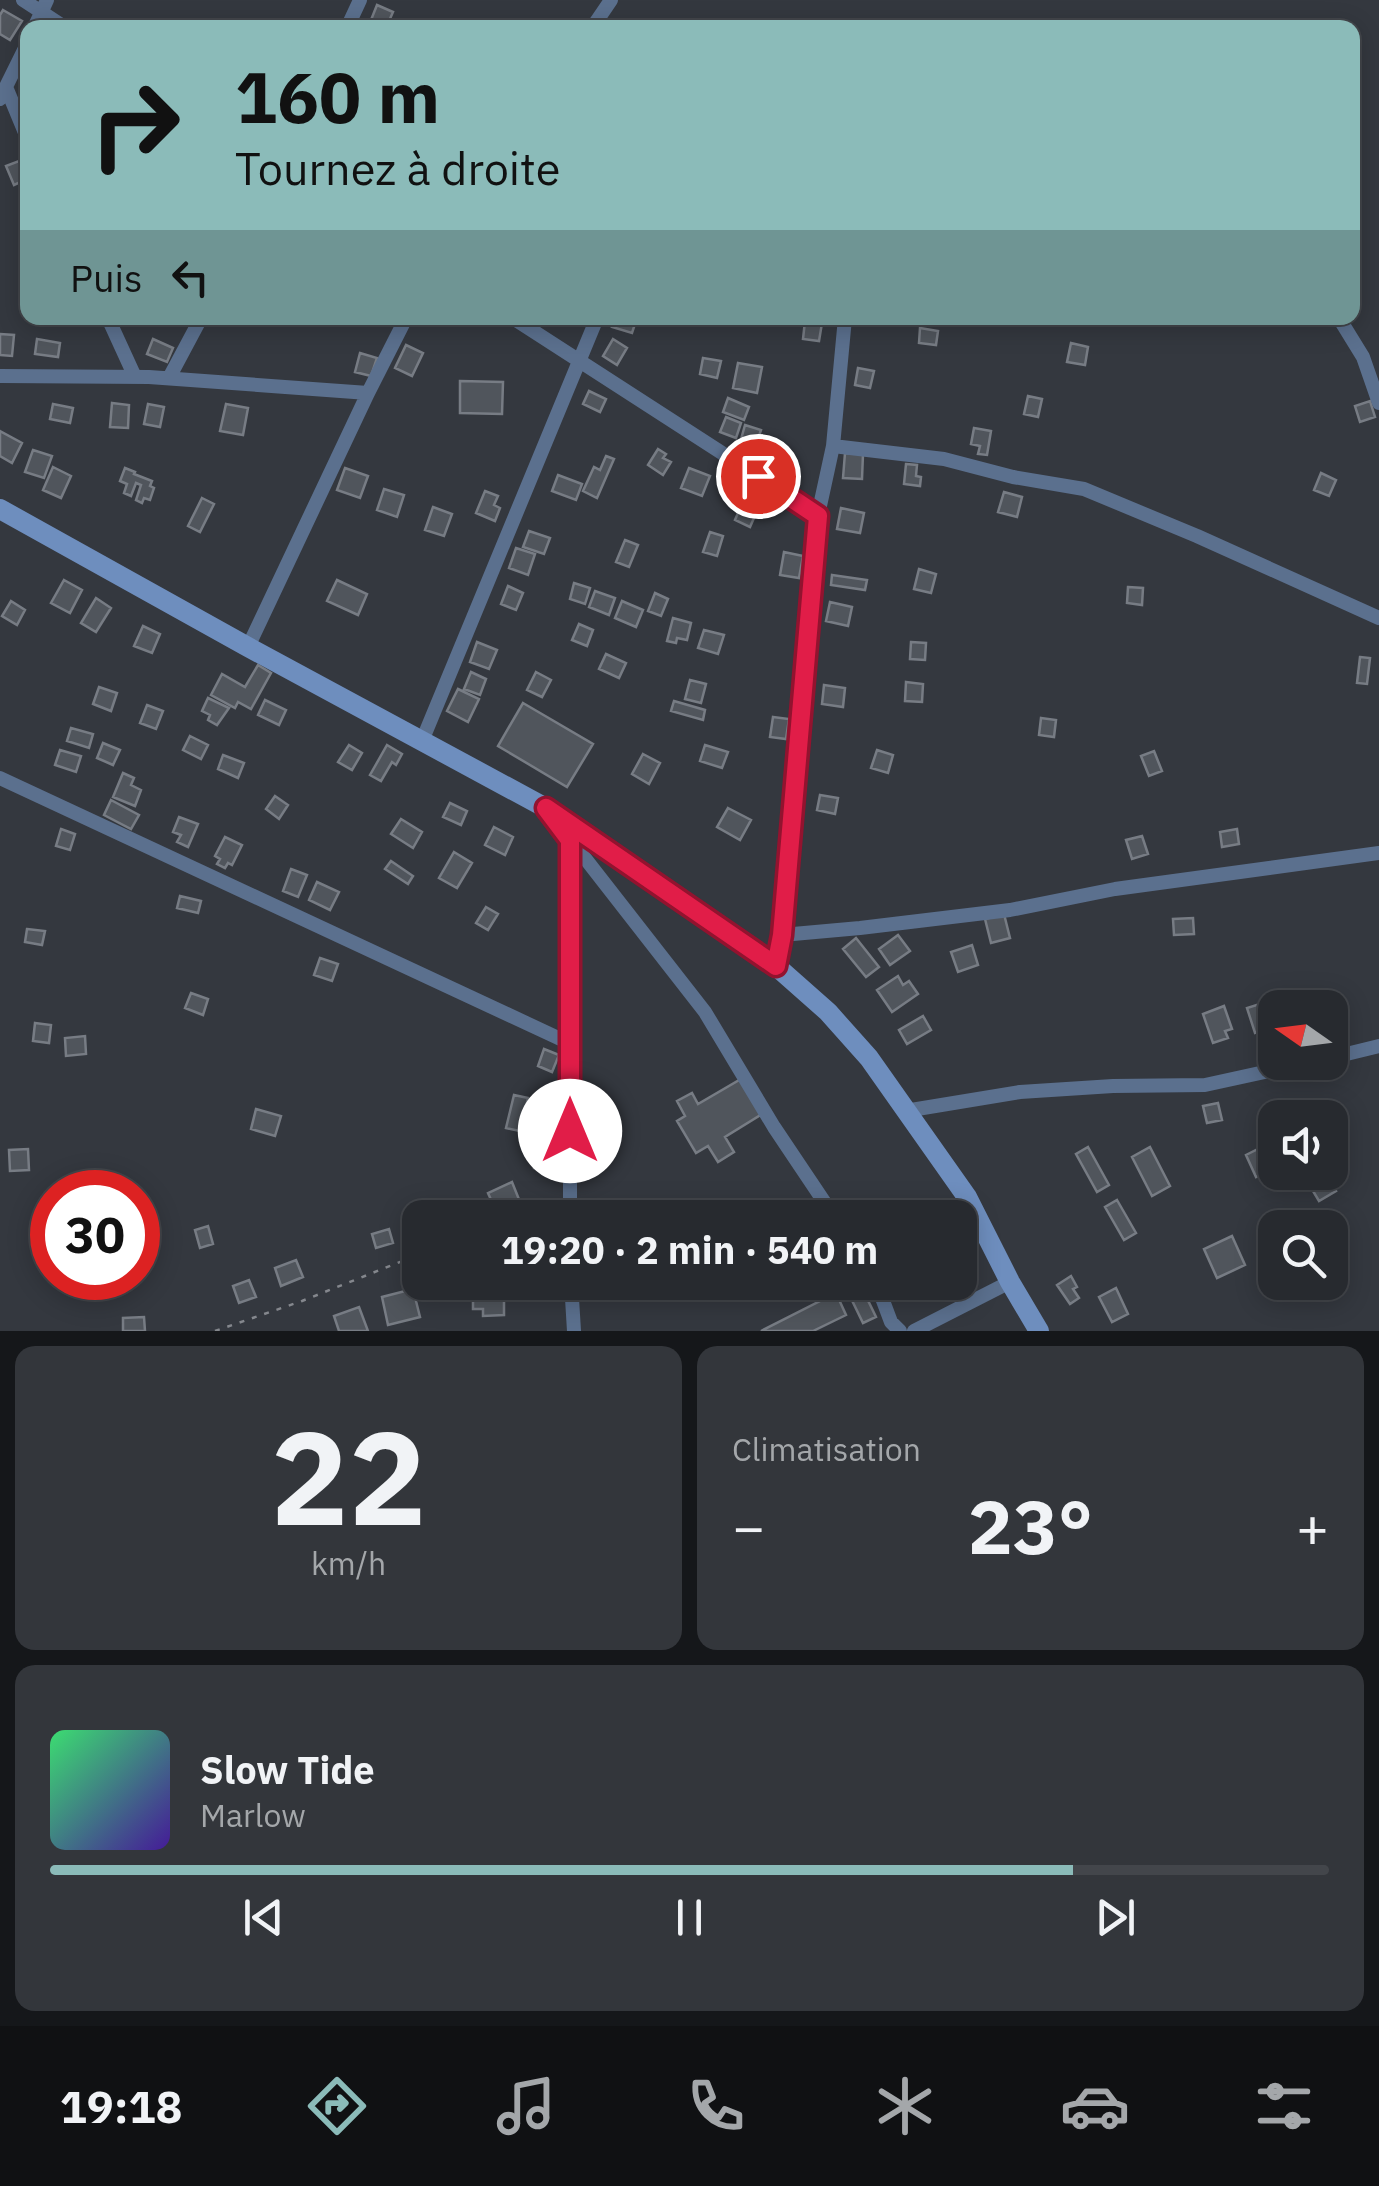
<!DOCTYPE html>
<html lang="fr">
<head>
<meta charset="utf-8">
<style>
	body { margin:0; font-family:"IBM Plex Sans",sans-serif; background:#33363b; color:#f1f3f6; height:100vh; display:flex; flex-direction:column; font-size:38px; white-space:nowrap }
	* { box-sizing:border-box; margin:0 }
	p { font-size:32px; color:#a4a7aa }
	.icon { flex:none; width:55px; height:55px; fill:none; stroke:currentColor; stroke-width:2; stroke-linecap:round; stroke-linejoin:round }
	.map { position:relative; height:1331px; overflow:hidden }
	.drawer { display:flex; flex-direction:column; gap:15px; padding:15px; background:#15171a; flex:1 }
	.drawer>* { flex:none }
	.top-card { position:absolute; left:20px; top:20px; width:1340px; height:305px; border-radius:20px; box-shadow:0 5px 25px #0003,0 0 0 2px #43464b; background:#8bbbb9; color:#111; overflow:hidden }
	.needle { width:65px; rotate:284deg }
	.controls { position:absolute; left:1258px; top:990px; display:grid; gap:20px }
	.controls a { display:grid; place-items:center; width:90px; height:90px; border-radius:20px; background:#272a2f; box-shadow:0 5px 25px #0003,0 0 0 2px #43464b; font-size:50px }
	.speed { position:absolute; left:30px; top:1170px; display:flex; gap:20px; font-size:50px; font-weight:700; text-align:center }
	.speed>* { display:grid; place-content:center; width:130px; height:130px; border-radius:50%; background:#272a2f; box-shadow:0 5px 25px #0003,0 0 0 2px #43464b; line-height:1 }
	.speed .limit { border:15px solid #d22; background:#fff; color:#111 }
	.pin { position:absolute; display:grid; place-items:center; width:85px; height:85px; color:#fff; margin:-42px; border:5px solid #fff; border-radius:50%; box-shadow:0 2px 10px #0007 }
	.me { position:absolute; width:110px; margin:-55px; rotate:0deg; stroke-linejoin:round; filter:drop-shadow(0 0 8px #0008) }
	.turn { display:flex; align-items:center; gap:35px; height:210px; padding:0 50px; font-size:45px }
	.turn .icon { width:130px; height:130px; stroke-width:2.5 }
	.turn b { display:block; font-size:70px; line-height:85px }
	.then { display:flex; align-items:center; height:95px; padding:0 50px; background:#0003; gap:20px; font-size:38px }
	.big { font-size:75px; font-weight:700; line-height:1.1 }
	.drawer .widget { flex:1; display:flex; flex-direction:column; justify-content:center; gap:15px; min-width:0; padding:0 35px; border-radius:20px; background:#33363b }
	.drawer .dial { align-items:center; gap:0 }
	.dial b { font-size:130px; line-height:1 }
	.song { display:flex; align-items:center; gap:30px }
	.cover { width:120px; height:120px; border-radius:15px; background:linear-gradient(135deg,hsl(140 70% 55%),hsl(260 70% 35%)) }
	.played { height:10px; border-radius:5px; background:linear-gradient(90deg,#8bbbb9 80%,#43464b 80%) }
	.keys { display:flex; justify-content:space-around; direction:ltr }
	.heat { display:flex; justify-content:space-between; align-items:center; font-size:55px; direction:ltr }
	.drawer .tiles { flex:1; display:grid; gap:15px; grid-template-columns:1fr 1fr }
	.widget:last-child { grid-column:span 2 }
	.trip { position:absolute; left:402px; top:1200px; width:575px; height:100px; border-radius:20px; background:#272a2f; box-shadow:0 5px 25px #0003,0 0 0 2px #43464b; font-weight:700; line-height:100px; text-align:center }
	.tabs { display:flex; height:160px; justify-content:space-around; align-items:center; background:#101113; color:#a4a7aa }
	.tabs .icon { width:70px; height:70px }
	.tabs .selected { color:#8bbbb9 }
	.tabs b { font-size:45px; color:#f1f3f6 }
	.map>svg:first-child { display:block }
	.building { fill:#50555c; stroke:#777c84; stroke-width:2.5 }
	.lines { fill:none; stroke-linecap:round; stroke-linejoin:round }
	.path { stroke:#84878d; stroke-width:2.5; stroke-dasharray:5 8; stroke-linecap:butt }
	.minor { stroke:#5b708e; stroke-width:14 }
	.secondary { stroke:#6e8ebe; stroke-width:20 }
	.route-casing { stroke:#92132f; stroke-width:25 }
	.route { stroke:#e11d48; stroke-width:18 }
</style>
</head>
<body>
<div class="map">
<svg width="1379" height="1331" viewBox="0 0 1379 1331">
	<rect width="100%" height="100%" fill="#34383f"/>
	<path class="building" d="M377,5L393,12L386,28L369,25Z
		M3,10L22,21L10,40L0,34V15Z
		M19,161L27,179L14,185L6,166Z
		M615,318H637L632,333L612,327Z
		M805,321L822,323L819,341L803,339Z
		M920,328L938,331L936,345L919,343Z
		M0,334L14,335L12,356L0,355Z
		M37,339L60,343L58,357L35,354Z
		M153,339L173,348L167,362L147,354Z
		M613,339L627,348L617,365L603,356Z
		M1071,343L1088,347L1085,365L1067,362Z
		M406,345L423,353L412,376L395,368Z
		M360,353L377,358L371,376L355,372Z
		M703,358L721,361L717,378L700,374Z
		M738,363L762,367L757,393L733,388Z
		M858,368L874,371L870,388L855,385Z
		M460,381L503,382L502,414L460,413Z
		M589,391L606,399L600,412L583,404Z
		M1028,396L1042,399L1038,417L1024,414Z
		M728,398L749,407L744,420L723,412Z
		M1370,401L1375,417L1360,422L1355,406Z
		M112,403L129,405L128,428L110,427Z
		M53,404L73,408L70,423L50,419Z
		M148,404L164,407L160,427L144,424Z
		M226,404L248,408L243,435L220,431Z
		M726,417L741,423L736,438L720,432Z
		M745,425L761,430L755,448L740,443Z
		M974,428L991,431L987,455L978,454L980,446L971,444Z
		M0,431L22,443L12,463L0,456Z
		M658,449L666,454L663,458L671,462L663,475L648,465Z
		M33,450L52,456L44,478L25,472Z
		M845,453L863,454L862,479L843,478Z
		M606,456L614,459L597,498L583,491L594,467L600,470Z
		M906,464L917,465L916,476L921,477L920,486L904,484Z
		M53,467L71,476L61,498L43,490Z
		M125,468L135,472L134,474L152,481L150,486L154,488L150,500L144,498L142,503L136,500L141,485L136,483L131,496L124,493L127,484L120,481Z
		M345,468L368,476L360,498L337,490Z
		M689,468L710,476L702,496L681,488Z
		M1321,473L1336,480L1329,496L1314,490Z
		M558,475L582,484L576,500L552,491Z
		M384,489L404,495L397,517L377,510Z
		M485,491L498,496L494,505L500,508L495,521L476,513Z
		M1004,492L1022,497L1017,517L998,512Z
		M202,498L214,504L200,532L188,526Z
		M742,504L757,511L750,527L735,520Z
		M433,507L452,514L444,536L425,530Z
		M841,508L864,513L860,533L837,529Z
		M529,531L550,538L544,554L523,547Z
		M710,532L723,536L717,556L703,552Z
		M625,540L638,545L629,567L616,562Z
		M516,548L535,554L528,575L509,568Z
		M784,552L803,556L799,578L780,575Z
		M919,569L936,574L931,593L914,589Z
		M832,575L867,580L865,590L831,585Z
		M64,580L82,590L70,613L51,603Z
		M337,580L367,594L358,615L327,601Z
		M574,583L590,588L585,604L570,599Z
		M508,586L523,593L516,610L501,604Z
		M1128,587L1143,588L1142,605L1127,603Z
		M595,591L615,598L609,615L589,607Z
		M655,593L668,599L661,616L648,611Z
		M96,598L111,608L96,632L81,623Z
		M11,601L25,610L17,625L2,616Z
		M622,601L643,610L636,627L615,618Z
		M830,602L852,607L848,626L826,621Z
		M673,618L691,623L687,640L677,638L676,643L667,641Z
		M579,624L593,630L587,646L572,640Z
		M143,626L160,634L152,653L134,646Z
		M704,630L724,635L718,654L698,648Z
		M477,642L497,650L489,669L470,662Z
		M911,642L926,643L925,660L910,659Z
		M606,654L626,663L619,678L599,669Z
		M1360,657L1370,658L1367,684L1357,683Z
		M258,665L271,673L251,709L238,702L235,708L211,695L222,674L245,687Z
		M471,672L486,679L480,695L464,689Z
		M536,672L551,680L542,697L527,690Z
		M690,680L706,684L701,703L685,699Z
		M906,682L923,684L922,702L905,701Z
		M824,685L845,688L843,707L822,704Z
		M99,687L117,693L111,711L93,704Z
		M458,689L479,699L468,722L447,711Z
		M208,698L229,708L217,725L208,720L210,715L202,711Z
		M265,700L286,710L279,725L258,715Z
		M674,701L705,710L703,720L671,711Z
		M523,703L593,744L567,787L498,746Z
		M147,705L163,711L156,729L140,723Z
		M773,717L789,719L786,739L770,737Z
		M1041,718L1056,720L1054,737L1039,735Z
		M71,728L93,734L89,748L67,741Z
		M190,736L208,745L201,759L183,750Z
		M103,743L120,750L113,765L97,758Z
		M349,745L362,753L352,770L338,762Z
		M387,745L402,754L396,765L392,762L381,781L370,775Z
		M705,745L728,752L722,768L700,761Z
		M60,750L81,756L76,772L55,765Z
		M877,750L893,755L888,773L871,768Z
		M1154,751L1162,771L1149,776L1141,756Z
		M643,754L660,763L649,784L632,774Z
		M223,755L244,763L238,778L218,769Z
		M123,773L134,778L131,785L141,790L135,806L113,797Z
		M820,795L838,798L835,814L817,810Z
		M275,796L288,805L279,819L266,809Z
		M111,800L139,815L131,829L104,815Z
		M450,803L467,811L461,825L443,817Z
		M728,808L751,820L740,840L717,827Z
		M179,817L198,824L188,847L177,842L181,835L173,832Z
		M401,819L422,832L413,848L391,834Z
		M494,827L513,837L505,855L485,845Z
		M61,829L75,834L70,850L56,846Z
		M1237,829L1239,844L1222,847L1220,832Z
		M1142,836L1148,854L1132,859L1126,840Z
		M225,837L242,845L232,865L228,863L225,868L217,864L220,859L215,856Z
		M454,852L472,863L457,888L439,878Z
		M391,861L413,876L408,884L385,869Z
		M291,869L307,875L298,897L283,891Z
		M317,882L339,892L330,910L309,900Z
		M180,896L201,901L198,913L177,908Z
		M486,907L498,914L488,930L476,923Z
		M1004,914L1010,938L991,943L985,919Z
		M1193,918L1194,934L1174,935L1173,919Z
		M27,929L45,931L42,945L25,942Z
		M898,935L910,951L890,965L879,949Z
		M856,938L879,967L866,977L843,949Z
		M972,945L978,965L958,972L951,952Z
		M320,958L338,964L332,981L314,975Z
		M898,976L903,985L909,981L918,994L892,1012L877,990Z
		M191,993L208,999L203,1015L185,1008Z
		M1266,1002L1273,1027L1255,1033L1247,1008Z
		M1224,1006L1232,1029L1225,1031L1228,1038L1213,1043L1203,1014Z
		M923,1016L931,1030L907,1044L899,1030Z
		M35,1023L51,1025L49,1043L33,1041Z
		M85,1036L86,1054L66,1056L65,1038Z
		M544,1049L559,1055L552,1072L538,1066Z
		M741,1079L762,1114L725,1137L734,1152L718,1162L708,1146L696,1153L677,1121L685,1116L677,1101L692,1093L698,1104Z
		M514,1095L528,1098L520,1131L506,1128Z
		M1218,1103L1222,1120L1207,1123L1203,1106Z
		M256,1109L281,1116L275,1136L251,1129Z
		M540,1111L554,1113L552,1131L538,1130Z
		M1088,1147L1109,1185L1097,1192L1076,1154Z
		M1150,1147L1170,1186L1152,1196L1132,1157Z
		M1262,1147L1272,1169L1256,1177L1246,1155Z
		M28,1149L29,1170L10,1171L9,1150Z
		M535,1150L552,1151L550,1169L534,1168Z
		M1321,1172H1325L1336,1191L1319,1201L1307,1181Z
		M512,1182L520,1202L497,1213L488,1193Z
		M1117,1200L1136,1233L1124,1240L1105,1207Z
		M208,1226L213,1244L200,1248L195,1230Z
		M389,1229L393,1243L376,1248L372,1234Z
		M1232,1236L1245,1265L1217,1278L1204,1249Z
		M296,1260L303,1277L281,1286L275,1268Z
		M1071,1276L1077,1287L1073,1289L1079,1298L1070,1304L1057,1285Z
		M249,1280L256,1297L239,1303L233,1286Z
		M483,1282H504V1315L483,1316V1309H473V1286H483Z
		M852,1282H859L876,1317L863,1323L845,1286Z
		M1116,1288L1128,1314L1112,1322L1099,1297Z
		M413,1289L420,1317L388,1325L382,1297Z
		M836,1293L846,1315L813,1331H761Z
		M359,1307L368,1331H339L334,1316Z
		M144,1317L145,1331H123V1318Z"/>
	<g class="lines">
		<path class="path" d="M537,1218L554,1213
			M215,1331L302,1301L420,1254"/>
		<path class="minor" d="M23,0L66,28
			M34,28L47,0
			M347,28L360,0
			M592,28L611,0
			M6,87L28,140
			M0,99L28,42
			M108,318L135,377
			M513,318L818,515
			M1339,318L1363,357L1379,403
			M0,376L149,377L368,393
			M169,378L201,318
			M833,446L944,459L1013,477L1084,489L1197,536L1379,618
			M248,647L368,393L406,318
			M422,741L597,318
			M0,778L569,1043
			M556,821L705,1012L774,1127L835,1218
			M570,840V1218
			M782,935L818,515L833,446L845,318
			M776,966L782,935L860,928L1010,910L1115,889L1379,853
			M1330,1058L1379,1046
			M905,1111L1020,1092L1113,1086L1205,1085L1310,1062
			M571,1282L574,1331
			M876,1282L891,1322L900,1331
			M914,1331L1010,1282"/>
		<path class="secondary" d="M0,509L248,647L546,808L776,966L828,1012L869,1058L967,1197L1010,1282L1039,1331"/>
	</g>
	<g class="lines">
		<g class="route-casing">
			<path id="route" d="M570,1131V840L546,808L776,966L782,935L818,516L758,476"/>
		</g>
		<use href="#route" class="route"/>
	</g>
</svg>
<div class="controls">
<a><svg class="needle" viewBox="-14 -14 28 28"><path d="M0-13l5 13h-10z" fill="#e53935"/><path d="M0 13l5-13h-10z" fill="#a4a7aa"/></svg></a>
<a><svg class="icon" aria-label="sound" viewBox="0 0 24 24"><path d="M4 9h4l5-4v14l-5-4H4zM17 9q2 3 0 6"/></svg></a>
<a><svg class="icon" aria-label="search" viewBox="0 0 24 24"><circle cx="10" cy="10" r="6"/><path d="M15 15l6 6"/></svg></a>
</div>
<div class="speed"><div class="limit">30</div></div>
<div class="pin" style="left:758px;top:476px;background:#d93025"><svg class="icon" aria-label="arrive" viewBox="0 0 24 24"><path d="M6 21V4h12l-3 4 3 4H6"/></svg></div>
<svg class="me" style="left:570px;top:1131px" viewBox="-20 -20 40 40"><circle r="19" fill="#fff"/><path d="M0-13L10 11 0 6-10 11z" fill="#e11d48"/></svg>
<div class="trip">19:20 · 2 min · 540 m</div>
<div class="top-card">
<div class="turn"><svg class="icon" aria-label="right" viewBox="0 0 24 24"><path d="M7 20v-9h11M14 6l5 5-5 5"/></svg><div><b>160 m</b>Tournez à droite</div></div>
<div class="then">Puis<svg class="icon" aria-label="left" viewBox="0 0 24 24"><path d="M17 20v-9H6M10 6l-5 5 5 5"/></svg></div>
</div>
</div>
<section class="drawer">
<div class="tiles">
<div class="widget dial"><b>22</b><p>km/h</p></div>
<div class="widget"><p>Climatisation</p>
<div class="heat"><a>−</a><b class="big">23°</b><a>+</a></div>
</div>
<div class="widget">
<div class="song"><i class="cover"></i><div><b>Slow Tide</b><p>Marlow</p></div></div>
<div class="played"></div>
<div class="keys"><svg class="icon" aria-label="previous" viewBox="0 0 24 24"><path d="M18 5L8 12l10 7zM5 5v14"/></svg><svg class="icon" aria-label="pause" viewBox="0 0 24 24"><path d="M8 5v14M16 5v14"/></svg><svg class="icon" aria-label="next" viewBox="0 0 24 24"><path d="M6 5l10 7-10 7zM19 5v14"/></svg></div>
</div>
</div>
</section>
<nav class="tabs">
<b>19:18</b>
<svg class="icon selected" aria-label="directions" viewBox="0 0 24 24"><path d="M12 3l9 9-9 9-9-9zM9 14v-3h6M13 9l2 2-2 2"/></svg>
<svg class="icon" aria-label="music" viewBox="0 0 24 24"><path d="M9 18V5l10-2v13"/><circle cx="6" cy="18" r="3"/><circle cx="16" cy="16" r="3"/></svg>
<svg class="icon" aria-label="phone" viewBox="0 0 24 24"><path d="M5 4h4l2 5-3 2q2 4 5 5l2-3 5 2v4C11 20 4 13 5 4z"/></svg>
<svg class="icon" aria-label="climate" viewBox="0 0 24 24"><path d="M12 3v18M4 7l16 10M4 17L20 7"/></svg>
<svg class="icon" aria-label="car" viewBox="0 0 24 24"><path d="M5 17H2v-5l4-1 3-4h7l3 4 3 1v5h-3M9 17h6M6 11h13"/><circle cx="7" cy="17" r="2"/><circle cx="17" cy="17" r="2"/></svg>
<svg class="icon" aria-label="filters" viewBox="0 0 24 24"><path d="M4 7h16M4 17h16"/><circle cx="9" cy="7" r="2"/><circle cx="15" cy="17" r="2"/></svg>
</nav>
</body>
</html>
